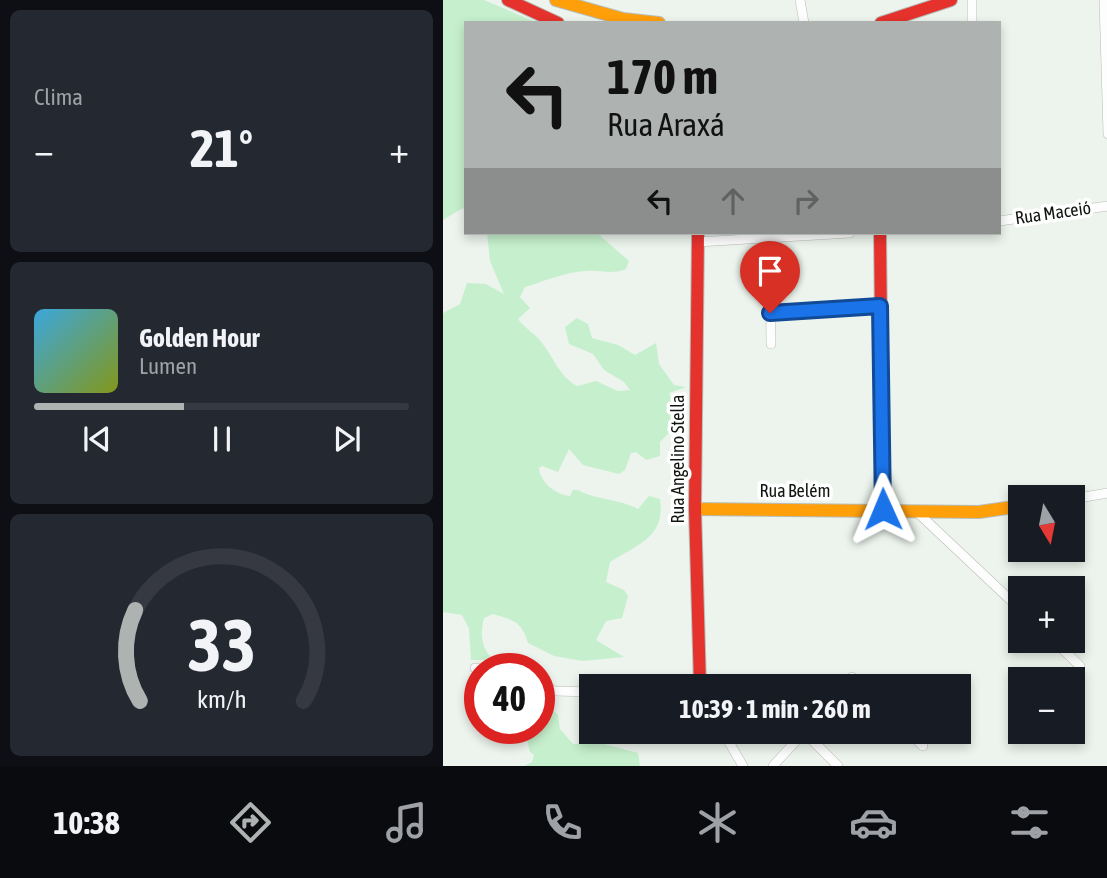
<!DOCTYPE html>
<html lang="pt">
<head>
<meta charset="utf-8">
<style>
	body { margin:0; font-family:"Asap Condensed",sans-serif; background:#242831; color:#f1f3f6; height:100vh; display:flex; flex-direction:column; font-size:26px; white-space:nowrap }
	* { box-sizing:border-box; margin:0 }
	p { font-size:23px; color:#9ea1a6 }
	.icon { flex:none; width:38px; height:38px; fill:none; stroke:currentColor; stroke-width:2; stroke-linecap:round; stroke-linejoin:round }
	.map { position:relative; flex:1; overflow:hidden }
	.side { display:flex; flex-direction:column; gap:10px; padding:10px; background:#0d0f14; width:443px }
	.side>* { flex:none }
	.banner { position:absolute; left:21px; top:21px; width:537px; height:214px; border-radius:0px; box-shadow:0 4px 10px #0003; background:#aeb2b1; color:#111; overflow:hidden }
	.needle { width:46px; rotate:170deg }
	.fabs { position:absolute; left:565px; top:485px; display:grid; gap:14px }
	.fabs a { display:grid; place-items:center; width:77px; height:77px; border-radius:0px; background:#171b24; box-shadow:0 4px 10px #0003; font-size:35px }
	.speed { position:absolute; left:21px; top:653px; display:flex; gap:14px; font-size:35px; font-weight:700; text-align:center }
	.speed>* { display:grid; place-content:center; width:91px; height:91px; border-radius:50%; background:#171b24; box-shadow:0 4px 10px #0003; line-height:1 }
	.speed .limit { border:10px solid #d22; background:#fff; color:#111 }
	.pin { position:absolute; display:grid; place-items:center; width:60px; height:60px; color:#fff; margin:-72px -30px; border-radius:50% 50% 50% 0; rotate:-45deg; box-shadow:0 0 7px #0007 }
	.pin .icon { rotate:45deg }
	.me { position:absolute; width:77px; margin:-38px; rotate:359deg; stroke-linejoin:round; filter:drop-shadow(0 0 5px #0008) }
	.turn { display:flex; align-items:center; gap:24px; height:147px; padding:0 28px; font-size:32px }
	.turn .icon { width:91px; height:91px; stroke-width:2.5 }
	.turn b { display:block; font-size:49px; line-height:60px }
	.lanes { display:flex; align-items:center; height:66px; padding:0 28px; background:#0003; justify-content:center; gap:35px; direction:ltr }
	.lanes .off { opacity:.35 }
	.big { font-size:52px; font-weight:700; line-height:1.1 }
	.side .card { flex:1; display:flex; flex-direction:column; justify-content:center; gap:10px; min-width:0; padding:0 24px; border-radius:10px; background:#242831 }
	.side .dial { align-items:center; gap:0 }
	.dial svg { height:182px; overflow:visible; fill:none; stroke:#363941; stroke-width:7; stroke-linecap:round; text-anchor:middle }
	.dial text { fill:#f1f3f6; stroke:none }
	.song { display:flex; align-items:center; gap:21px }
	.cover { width:84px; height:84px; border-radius:10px; background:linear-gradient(135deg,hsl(200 70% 55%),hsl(70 70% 35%)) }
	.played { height:7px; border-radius:4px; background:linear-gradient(90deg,#aeb2b1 40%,#363941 40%) }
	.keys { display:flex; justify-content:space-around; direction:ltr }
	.heat { display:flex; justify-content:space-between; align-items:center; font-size:38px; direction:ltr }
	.trip { position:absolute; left:136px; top:674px; width:392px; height:70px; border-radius:0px; background:#171b24; box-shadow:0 4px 10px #0003; font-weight:700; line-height:70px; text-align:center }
	.tabs { display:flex; height:112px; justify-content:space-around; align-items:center; background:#090b0e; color:#9ea1a6 }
	.tabs .icon { width:49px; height:49px }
	.tabs .on { color:#aeb2b1 }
	.tabs b { font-size:32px; color:#f1f3f6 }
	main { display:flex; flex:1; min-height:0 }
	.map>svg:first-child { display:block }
	.green { fill:#c6f0cd }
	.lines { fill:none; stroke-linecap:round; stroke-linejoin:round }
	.street-casing { stroke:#b7bdb8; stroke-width:10 }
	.slow-casing { stroke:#b7bdb8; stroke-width:14 }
	.jam-casing { stroke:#b7bdb8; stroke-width:14 }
	.street { stroke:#fcfdfc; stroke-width:9 }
	.slow { stroke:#ff9f0a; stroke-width:12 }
	.jam { stroke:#e5322d; stroke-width:12 }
	.route-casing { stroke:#114b97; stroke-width:18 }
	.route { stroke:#1a73e8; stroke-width:12 }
	.labels { text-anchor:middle; stroke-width:7; stroke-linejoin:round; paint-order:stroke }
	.street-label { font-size:18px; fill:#101510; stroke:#fff }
</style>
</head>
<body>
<main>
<section class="side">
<div class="card"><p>Clima</p>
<div class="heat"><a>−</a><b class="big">21°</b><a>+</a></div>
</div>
<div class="card">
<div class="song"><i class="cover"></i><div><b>Golden Hour</b><p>Lumen</p></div></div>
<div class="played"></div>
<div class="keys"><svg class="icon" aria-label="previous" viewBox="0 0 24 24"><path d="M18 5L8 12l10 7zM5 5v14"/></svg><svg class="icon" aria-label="pause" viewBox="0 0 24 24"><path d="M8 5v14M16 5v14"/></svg><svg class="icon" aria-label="next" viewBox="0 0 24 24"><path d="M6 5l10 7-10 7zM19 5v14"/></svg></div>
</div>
<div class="card dial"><svg viewBox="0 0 100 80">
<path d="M14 69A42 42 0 1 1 86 69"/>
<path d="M14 69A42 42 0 0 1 12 29" stroke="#aeb2b1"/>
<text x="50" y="56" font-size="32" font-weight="700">33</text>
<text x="50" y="72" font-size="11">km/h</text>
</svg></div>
</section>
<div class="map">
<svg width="665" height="766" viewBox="0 0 665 766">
	<rect width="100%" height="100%" fill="#ecf4ed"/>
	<path class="green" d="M0,0H41L95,23H23V215L20,208L0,220Z
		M44,233H154L186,261L183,269C168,275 158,270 143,271C122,272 102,281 82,287L77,297L87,308L75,319C82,329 93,334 99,343C112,359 115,375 134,386L153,381L175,391L187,390L181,382L161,370L150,354L126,344L122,327L134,318L145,324L149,338L175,345L192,355L213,343L216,364L231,385L243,387L226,393L239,420L217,442V456L203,460L193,452L188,453L182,470L176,474L140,465L126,449L115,472L99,466L96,468C97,482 113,495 127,496L130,490H135C149,499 177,499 195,509L206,496L217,499C223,538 193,545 167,562L163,582L181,590L185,596L179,618L163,621L153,640L181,657L140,661L111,656L85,643C79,622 71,620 50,614L41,618C37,635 38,647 50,660H28L26,629L19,615L0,612V313L17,304L24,283L43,284L61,294L47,261Z
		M105,705L115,715L117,729L130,744L157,743L195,753L197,766H81L89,762L91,755L87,752L81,728H96V716L103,719Z"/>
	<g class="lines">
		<g class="street-casing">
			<path id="street" d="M357,0L361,23
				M529,0V23
				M661,0L665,134
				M556,221L665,206
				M327,237L328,344
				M255,242L407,233
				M327,313L437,306
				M630,499L665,493
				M474,512L578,610
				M610,640L637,666
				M32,668L37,669
				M96,686L112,691L149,692
				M401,686L409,677L419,686
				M280,732L300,766
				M361,732L395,766
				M466,732L480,746
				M330,766L361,732"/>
		</g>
		<g class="slow-casing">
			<path id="slow" d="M113,0L180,19L216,23
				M252,509L536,512L578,506"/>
		</g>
		<g class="jam-casing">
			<path id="jam" d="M65,0L115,23
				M438,23L508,0
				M255,233L252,509L257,686
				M437,233L440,509"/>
		</g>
		<use href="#street" class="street"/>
		<use href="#slow" class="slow"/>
		<use href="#jam" class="jam"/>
	</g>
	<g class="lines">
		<g class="route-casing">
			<path id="route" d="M327,313L437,306L440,509"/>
		</g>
		<use href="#route" class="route"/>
	</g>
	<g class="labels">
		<g class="street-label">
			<text transform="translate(610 213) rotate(-8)" y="6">Rua Maceió</text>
			<text transform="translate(235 459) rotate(-90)" y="6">Rua Angelino Stella</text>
			<text x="352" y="497">Rua Belém</text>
		</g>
	</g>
</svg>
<div class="fabs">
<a><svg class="needle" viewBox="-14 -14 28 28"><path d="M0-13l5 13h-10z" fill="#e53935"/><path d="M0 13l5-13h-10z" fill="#9ea1a6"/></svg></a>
<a>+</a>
<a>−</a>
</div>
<div class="speed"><div class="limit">40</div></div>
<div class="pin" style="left:327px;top:313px;background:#d93025"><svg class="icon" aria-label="arrive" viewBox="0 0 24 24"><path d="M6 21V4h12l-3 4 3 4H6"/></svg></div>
<svg class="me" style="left:440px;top:509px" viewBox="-20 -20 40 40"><path d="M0-17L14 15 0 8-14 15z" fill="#1a73e8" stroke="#fff" stroke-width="4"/></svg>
<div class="trip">10:39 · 1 min · 260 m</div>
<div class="banner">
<div class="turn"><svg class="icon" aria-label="left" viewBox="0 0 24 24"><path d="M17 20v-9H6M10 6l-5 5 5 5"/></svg><div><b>170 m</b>Rua Araxá</div></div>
<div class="lanes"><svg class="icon" aria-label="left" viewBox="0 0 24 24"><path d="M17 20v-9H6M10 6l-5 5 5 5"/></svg><svg class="icon off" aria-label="ahead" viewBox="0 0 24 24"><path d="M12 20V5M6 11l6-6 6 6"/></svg><svg class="icon off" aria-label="right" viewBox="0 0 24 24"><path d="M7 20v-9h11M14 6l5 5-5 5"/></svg></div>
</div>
</div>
</main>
<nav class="tabs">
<b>10:38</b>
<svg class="icon on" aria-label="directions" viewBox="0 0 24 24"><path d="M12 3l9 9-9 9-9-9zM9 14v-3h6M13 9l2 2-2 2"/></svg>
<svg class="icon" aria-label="music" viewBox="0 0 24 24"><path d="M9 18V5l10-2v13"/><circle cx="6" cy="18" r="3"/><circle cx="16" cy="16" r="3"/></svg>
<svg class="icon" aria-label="phone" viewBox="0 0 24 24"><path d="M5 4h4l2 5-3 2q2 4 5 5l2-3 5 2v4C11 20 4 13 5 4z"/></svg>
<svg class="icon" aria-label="climate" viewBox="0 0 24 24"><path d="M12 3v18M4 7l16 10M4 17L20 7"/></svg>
<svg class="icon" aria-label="car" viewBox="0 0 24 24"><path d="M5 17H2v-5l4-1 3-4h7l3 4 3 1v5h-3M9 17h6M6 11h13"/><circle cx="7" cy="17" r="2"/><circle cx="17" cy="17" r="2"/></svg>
<svg class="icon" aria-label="filters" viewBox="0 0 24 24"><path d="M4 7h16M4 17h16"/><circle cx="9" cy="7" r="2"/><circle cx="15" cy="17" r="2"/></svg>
</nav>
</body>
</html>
